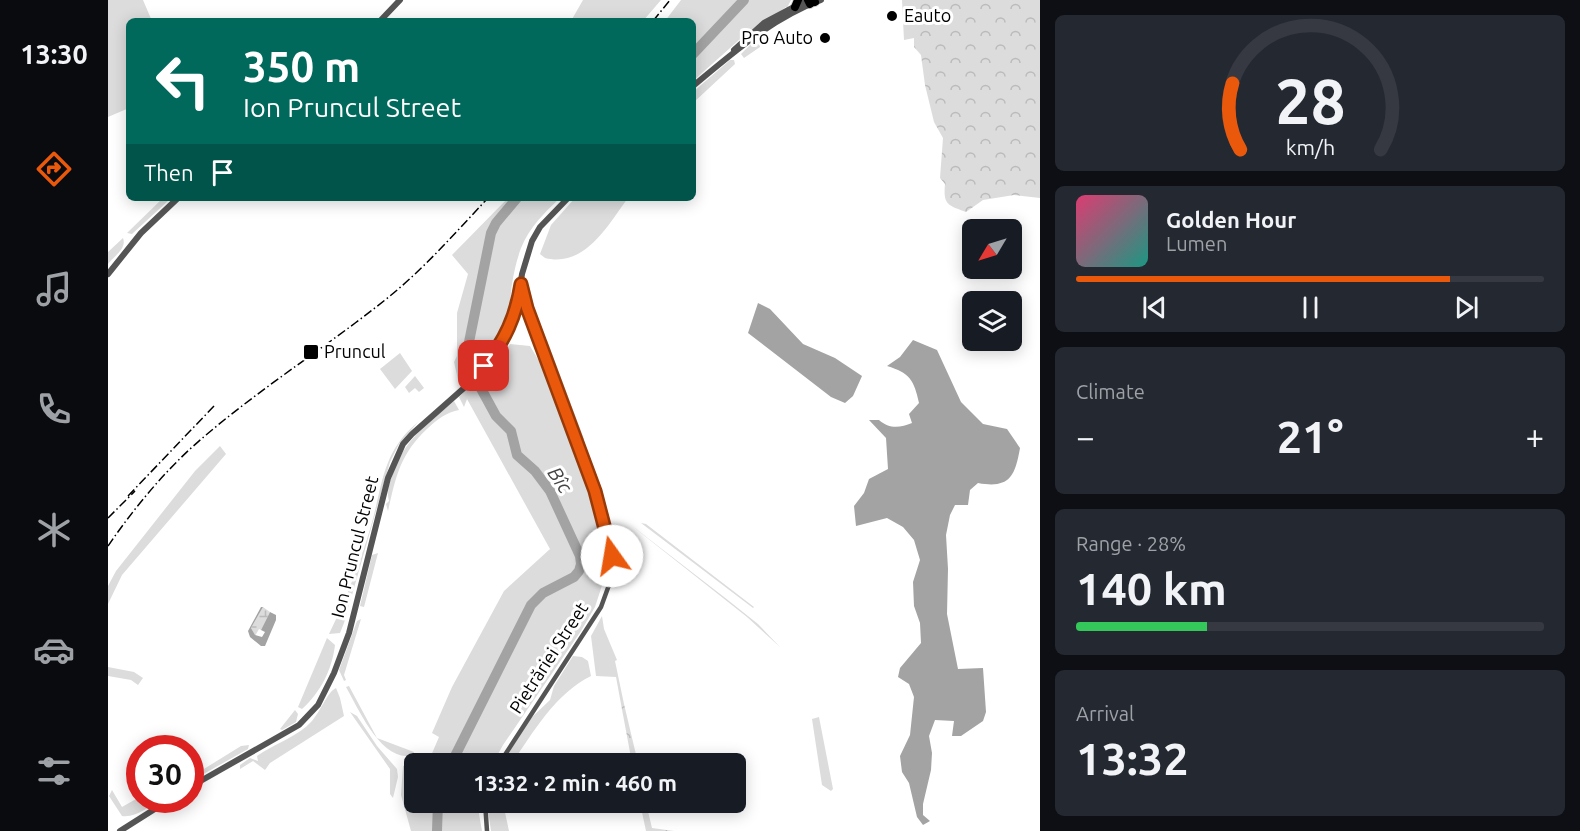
<!DOCTYPE html>
<html lang="en">
<head>
<meta charset="utf-8">
<style>
	body { margin:0; font-family:Ubuntu,sans-serif; background:#242831; color:#f1f3f6; height:100vh; display:flex; flex-direction:column; font-size:22px; white-space:nowrap }
	* { box-sizing:border-box; margin:0 }
	p { font-size:20px; color:#9ea1a6 }
	.icon { flex:none; width:33px; height:33px; fill:none; stroke:currentColor; stroke-width:2; stroke-linecap:round; stroke-linejoin:round }
	.map { position:relative; flex:1; overflow:hidden }
	.details { display:flex; flex-direction:column; gap:15px; padding:15px; background:#0d0f14; width:540px }
	.details>* { flex:none }
	.guide { position:absolute; left:18px; top:18px; width:570px; height:183px; border-radius:9px; box-shadow:0 3px 15px #0003; background:#00695c; color:#fff; overflow:hidden }
	.needle { width:39px; rotate:232deg }
	.controls { position:absolute; left:854px; top:219px; display:grid; gap:12px }
	.controls a { display:grid; place-items:center; width:60px; height:60px; border-radius:9px; background:#171b24; box-shadow:0 3px 15px #0003; font-size:30px }
	.speed { position:absolute; left:18px; top:735px; display:flex; gap:12px; font-size:30px; font-weight:700; text-align:center }
	.speed>* { display:grid; place-content:center; width:78px; height:78px; border-radius:50%; background:#171b24; box-shadow:0 3px 15px #0003; line-height:1 }
	.speed .limit { border:9px solid #d22; background:#fff; color:#111 }
	.pin { position:absolute; display:grid; place-items:center; width:51px; height:51px; color:#fff; margin:-26px; border-radius:12px; box-shadow:0 3px 9px #0006 }
	.me { position:absolute; width:66px; margin:-33px; rotate:347deg; stroke-linejoin:round; filter:drop-shadow(0 0 4px #0008) }
	.turn { display:flex; align-items:center; gap:21px; height:126px; padding:0 18px; font-size:27px }
	.turn .icon { width:78px; height:78px; stroke-width:2.5 }
	.turn b { display:block; font-size:42px; line-height:51px }
	.then { display:flex; align-items:center; height:57px; padding:0 18px; background:#0003; gap:12px; font-size:22px }
	.big { font-size:45px; font-weight:700; line-height:1.1 }
	.details .card { flex:1; display:flex; flex-direction:column; justify-content:center; gap:9px; min-width:0; padding:0 21px; border-radius:9px; background:#242831 }
	.details .dial { align-items:center; gap:0 }
	.dial svg { height:156px; overflow:visible; fill:none; stroke:#363941; stroke-width:7; stroke-linecap:round; text-anchor:middle }
	.dial text { fill:#f1f3f6; stroke:none }
	.song { display:flex; align-items:center; gap:18px }
	.cover { width:72px; height:72px; border-radius:9px; background:linear-gradient(135deg,hsl(340 70% 55%),hsl(170 70% 35%)) }
	.played { height:6px; border-radius:3px; background:linear-gradient(90deg,#ea580c 80%,#363941 80%) }
	.keys { display:flex; justify-content:space-around; direction:ltr }
	.heat { display:flex; justify-content:space-between; align-items:center; font-size:33px; direction:ltr }
	.charge { height:9px; border-radius:4px; background:linear-gradient(90deg,#34c759 28%,#363941 0) }
	.trip { position:absolute; left:296px; top:753px; width:342px; height:60px; border-radius:9px; background:#171b24; box-shadow:0 3px 15px #0003; font-weight:700; line-height:60px; text-align:center }
	main { display:flex; flex:1; min-height:0 }
	.tab-bar { display:flex; flex-direction:column; width:108px; justify-content:space-around; align-items:center; background:#090b0e; color:#9ea1a6 }
	.tab-bar .icon { width:42px; height:42px }
	.tab-bar .on { color:#ea580c }
	.tab-bar b { font-size:27px; color:#f1f3f6 }
	.map>svg:first-child { display:block }
	.green { fill:#dcdcdc }
	.forest { fill:url(#forest-crowns) }
	.wetland { fill:url(#wetland-marsh) }
	.water { fill:#a3a3a3 }
	.lines { fill:none; stroke-linecap:round; stroke-linejoin:round }
	.river { stroke:#a3a3a3; stroke-width:10 }
	.trunk-casing { stroke:#dbdbdb; stroke-width:10 }
	.minor { stroke:#555; stroke-width:4.5 }
	.tertiary { stroke:#555; stroke-width:6 }
	.trunk { stroke:#000; stroke-width:8 }
	.rail { stroke:#000; stroke-width:1.5; stroke-dasharray:9 3 1.5 3; stroke-linecap:butt }
	.route-casing { stroke:#983908; stroke-width:15 }
	.route { stroke:#ea580c; stroke-width:10 }
	.poi-dot { fill:#000; stroke:#fff; stroke-width:2 }
	.labels { text-anchor:middle; stroke-width:6; stroke-linejoin:round; paint-order:stroke }
	.poi-label { font-size:18px; fill:#000; stroke:#fff; text-anchor:start }
	.street-label { font-size:18px; fill:#000; stroke:#fff }
	.water-label { font-size:20px; font-style:italic; fill:#444; stroke:#fff }
</style>
</head>
<body>
<main>
<nav class="tab-bar">
<b>13:30</b>
<svg class="icon on" aria-label="directions" viewBox="0 0 24 24"><path d="M12 3l9 9-9 9-9-9zM9 14v-3h6M13 9l2 2-2 2"/></svg>
<svg class="icon" aria-label="music" viewBox="0 0 24 24"><path d="M9 18V5l10-2v13"/><circle cx="6" cy="18" r="3"/><circle cx="16" cy="16" r="3"/></svg>
<svg class="icon" aria-label="phone" viewBox="0 0 24 24"><path d="M5 4h4l2 5-3 2q2 4 5 5l2-3 5 2v4C11 20 4 13 5 4z"/></svg>
<svg class="icon" aria-label="climate" viewBox="0 0 24 24"><path d="M12 3v18M4 7l16 10M4 17L20 7"/></svg>
<svg class="icon" aria-label="car" viewBox="0 0 24 24"><path d="M5 17H2v-5l4-1 3-4h7l3 4 3 1v5h-3M9 17h6M6 11h13"/><circle cx="7" cy="17" r="2"/><circle cx="17" cy="17" r="2"/></svg>
<svg class="icon" aria-label="filters" viewBox="0 0 24 24"><path d="M4 7h16M4 17h16"/><circle cx="9" cy="7" r="2"/><circle cx="15" cy="17" r="2"/></svg>
</nav>
<div class="map">
<svg width="932" height="831" viewBox="0 0 932 831">
	<defs>
		<pattern id="forest-crowns" width="20" height="18" patternUnits="userSpaceOnUse" patternTransform="scale(1.5)"><rect width="20" height="18" fill="#dcdcdc"/><path d="M2 6a3 3 0 1 1 6 0M12 15a3 3 0 1 1 6 0" fill="none" stroke="#bbb"/></pattern>
		<pattern id="wetland-marsh" width="20" height="14" patternUnits="userSpaceOnUse" patternTransform="scale(1.5)"><rect width="20" height="14" fill="#dcdcdc"/><path d="M1 5h8M5 5V1M11 12h8M15 12V8" fill="none" stroke="#bbb"/></pattern>
	</defs>
	<rect width="100%" height="100%" fill="#fff"/>
	<path class="green" d="M0,0H35L44,21H21V108L0,117Z
		M475,0H553L535,21H463Z
		M573,0H683L679,8L678,7L631,40L585,81V21H557Z
		M643,44H652V47L636,58L633,54Z
		M622,60H626L627,64L585,103V92Z
		M55,198L61,200L24,234L19,233Z
		M400,198H452C421,227 411,242 404,284C402,297 403,308 398,321C388,346 369,364 351,384L346,362L349,356V313L360,274L344,255Z
		M467,198H520C500,225 477,268 437,258L432,254L443,225Z
		M15,238C19,249 6,256 0,264V252Z
		M438,340H439L476,439H474Z
		M402,344L422,346L437,371L453,409L493,532L497,555L498,573L487,607L473,631L395,745L385,763L306,764V802L371,803V814L374,831H303L293,795L295,766L304,764L312,755L322,758L331,737L324,733L344,687L396,591L442,549L359,399L356,407L351,397C369,379 388,365 402,344Z
		M292,353L304,371L287,389L272,369Z
		M307,376L316,388L311,392L307,388L301,393L297,387Z
		M346,401L351,410C337,413 330,419 320,428C292,454 288,476 280,511L278,504L281,501C278,491 282,482 285,473C296,440 321,422 346,401Z
		M310,422L291,444L282,462L236,623L232,633L221,634C238,599 252,563 263,526C275,484 274,452 310,422Z
		M112,446L118,454L14,575L0,604V586L8,571L87,471Z
		M519,522L616,597L650,624L672,647L639,617Z
		M533,523L538,524L646,607L645,608Z
		M270,553L256,607L252,606L264,555Z
		M494,616L496,629L509,660L507,661L516,704H513L508,677L488,676L483,636Z
		M253,619L236,675L238,680L236,681L231,670L249,621Z
		M219,638L227,645C224,670 212,693 194,709L190,707Z
		M465,656L474,657L480,661L483,676C447,694 426,731 404,763L394,764L422,719L442,700L446,686Z
		M0,667L26,672L35,678L30,685L23,680L0,676Z
		M241,686L269,738L306,752L305,755C274,764 250,708 238,687Z
		M228,688L232,698L236,716L162,763L157,770L145,761L132,769V765L142,758L150,761L149,756L155,752C170,743 191,735 203,722C212,713 219,692 228,688Z
		M187,710L190,714L188,722L174,730L172,729Z
		M242,712L249,716L269,746L289,769L290,777L285,798L282,794V769Z
		M711,717L725,789L723,791L714,785L704,719Z
		M141,745L140,749L83,781V777L133,746Z
		M4,790L14,807L28,799L25,794L31,791L32,800H52C40,807 28,818 14,816L1,796Z
		M379,803H395L401,831H383Z"/>
	<path class="forest" d="M794,0H932V198L906,195L875,200L858,212C840,205 835,205 837,184L832,178L835,138L826,122L817,85L813,55L806,47V38L796,40Z
		M513,704H516L530,763H524Z
		M532,803H538L544,828L566,831H538Z"/>
	<path class="wetland" d="M155,607L162,612L153,630L151,629L147,636L143,628Z"/>
	<path class="water" d="M650,303L662,309L695,344L727,358L754,376L745,396L737,403L723,397L640,333Z
		M805,340L829,350L853,402L875,424L899,429L912,448C907,476 902,489 870,483L862,490L860,505H847L842,515L838,535L840,569L839,614L850,669L875,668L878,712L875,721L853,736H844L846,721L827,720L821,736L824,753L823,770L815,804V815L822,821L815,825L809,817L801,783L794,772L792,756L802,735L806,697L801,684L790,677L792,668L813,643L812,623L806,606L805,582L812,560L806,540L795,527L779,518L748,526L746,506L756,493L761,479L780,469L778,438L761,420H771C781,429 792,428 804,423L801,414L811,403C806,380 802,373 779,366L792,357Z
		M153,607H155L143,628L147,635L154,637L157,632L153,630L162,612L168,615V620L157,646H153L142,637L140,631Z"/>
	<g class="lines">
		<path class="river" d="M585,54L636,0
			M343,764L423,605L435,593L466,577L471,571L473,564L472,556L442,491L427,471L409,455L403,431L388,416L364,372L360,354L361,342L383,233L388,223L409,198
			M329,831L330,802"/>
		<g class="trunk-casing">
			<path id="trunk" d="M700,0L702,4
				M706,0L707,2
				M687,7L690,0"/>
		</g>
		<path class="minor" d="M391,764L493,607L501,585L504,569L501,540L487,491L419,308L414,287
			M377,802L379,831"/>
		<path class="tertiary" d="M272,21L292,0
			M626,50L656,23L699,0
			M585,86C625,53 664,18 713,0
			M0,274L33,233L70,198
			M82,787L191,725L210,705L226,673L241,633L280,478L295,444L304,434L356,388L377,366L395,342L409,309L414,274L424,241L432,227L460,198
			M12,831L61,800"/>
		<use href="#trunk" class="trunk"/>
		<path class="rail" d="M545,21L562,0
			M20,496L106,406
			M0,518L27,491
			M0,546C24,511 51,478 82,449C143,394 213,351 277,300C315,270 347,233 380,198"/>
	</g>
	<g class="lines">
		<g class="route-casing">
			<path id="route" d="M376,366C397,341 408,316 413,284L419,308L487,491L504,556"/>
		</g>
		<use href="#route" class="route"/>
	</g>
	<g class="poi-dot">
		<circle cx="784" cy="16" r="6"/>
		<circle cx="717" cy="38" r="6"/>
		<rect x="195" y="344" width="16" height="16" rx="3"/>
	</g>
	<g class="labels">
		<g class="poi-label">
			<text x="796" y="22">Eauto</text>
			<text x="705" y="44" text-anchor="end">Pro Auto</text>
			<text x="216" y="358">Pruncul</text>
		</g>
		<g class="street-label">
			<text transform="translate(247 547) rotate(-76)" y="6">Ion Pruncul Street</text>
			<text transform="translate(441 658) rotate(-57)" y="6">Pietrăriei Street</text>
		</g>
		<g class="water-label">
			<text transform="translate(452 480) rotate(56)" y="7">Bîc</text>
		</g>
	</g>
</svg>
<div class="controls">
<a><svg class="needle" viewBox="-14 -14 28 28"><path d="M0-13l5 13h-10z" fill="#e53935"/><path d="M0 13l5-13h-10z" fill="#9ea1a6"/></svg></a>
<a><svg class="icon" aria-label="layers" viewBox="0 0 24 24"><path d="M12 4l9 5-9 5-9-5zM3 14l9 5 9-5"/></svg></a>
</div>
<div class="speed"><div class="limit">30</div></div>
<div class="pin" style="left:376px;top:366px;background:#d93025"><svg class="icon" aria-label="arrive" viewBox="0 0 24 24"><path d="M6 21V4h12l-3 4 3 4H6"/></svg></div>
<svg class="me" style="left:504px;top:556px" viewBox="-20 -20 40 40"><circle r="19" fill="#fff"/><path d="M0-13L10 11 0 6-10 11z" fill="#ea580c"/></svg>
<div class="trip">13:32 · 2 min · 460 m</div>
<div class="guide">
<div class="turn"><svg class="icon" aria-label="left" viewBox="0 0 24 24"><path d="M17 20v-9H6M10 6l-5 5 5 5"/></svg><div><b>350 m</b>Ion Pruncul Street</div></div>
<div class="then">Then<svg class="icon" aria-label="arrive" viewBox="0 0 24 24"><path d="M6 21V4h12l-3 4 3 4H6"/></svg></div>
</div>
</div>
<section class="details">
<div class="card dial"><svg viewBox="0 0 100 80">
<path d="M14 69A42 42 0 1 1 86 69"/>
<path d="M14 69A42 42 0 0 1 10 35" stroke="#ea580c"/>
<text x="50" y="56" font-size="32" font-weight="700">28</text>
<text x="50" y="72" font-size="11">km/h</text>
</svg></div>
<div class="card">
<div class="song"><i class="cover"></i><div><b>Golden Hour</b><p>Lumen</p></div></div>
<div class="played"></div>
<div class="keys"><svg class="icon" aria-label="previous" viewBox="0 0 24 24"><path d="M18 5L8 12l10 7zM5 5v14"/></svg><svg class="icon" aria-label="pause" viewBox="0 0 24 24"><path d="M8 5v14M16 5v14"/></svg><svg class="icon" aria-label="next" viewBox="0 0 24 24"><path d="M6 5l10 7-10 7zM19 5v14"/></svg></div>
</div>
<div class="card"><p>Climate</p>
<div class="heat"><a>−</a><b class="big">21°</b><a>+</a></div>
</div>
<div class="card"><p>Range · 28%</p><b class="big">140 km</b><div class="charge"></div></div>
<div class="card"><p>Arrival</p><b class="big">13:32</b></div>
</section>
</main>
</body>
</html>
